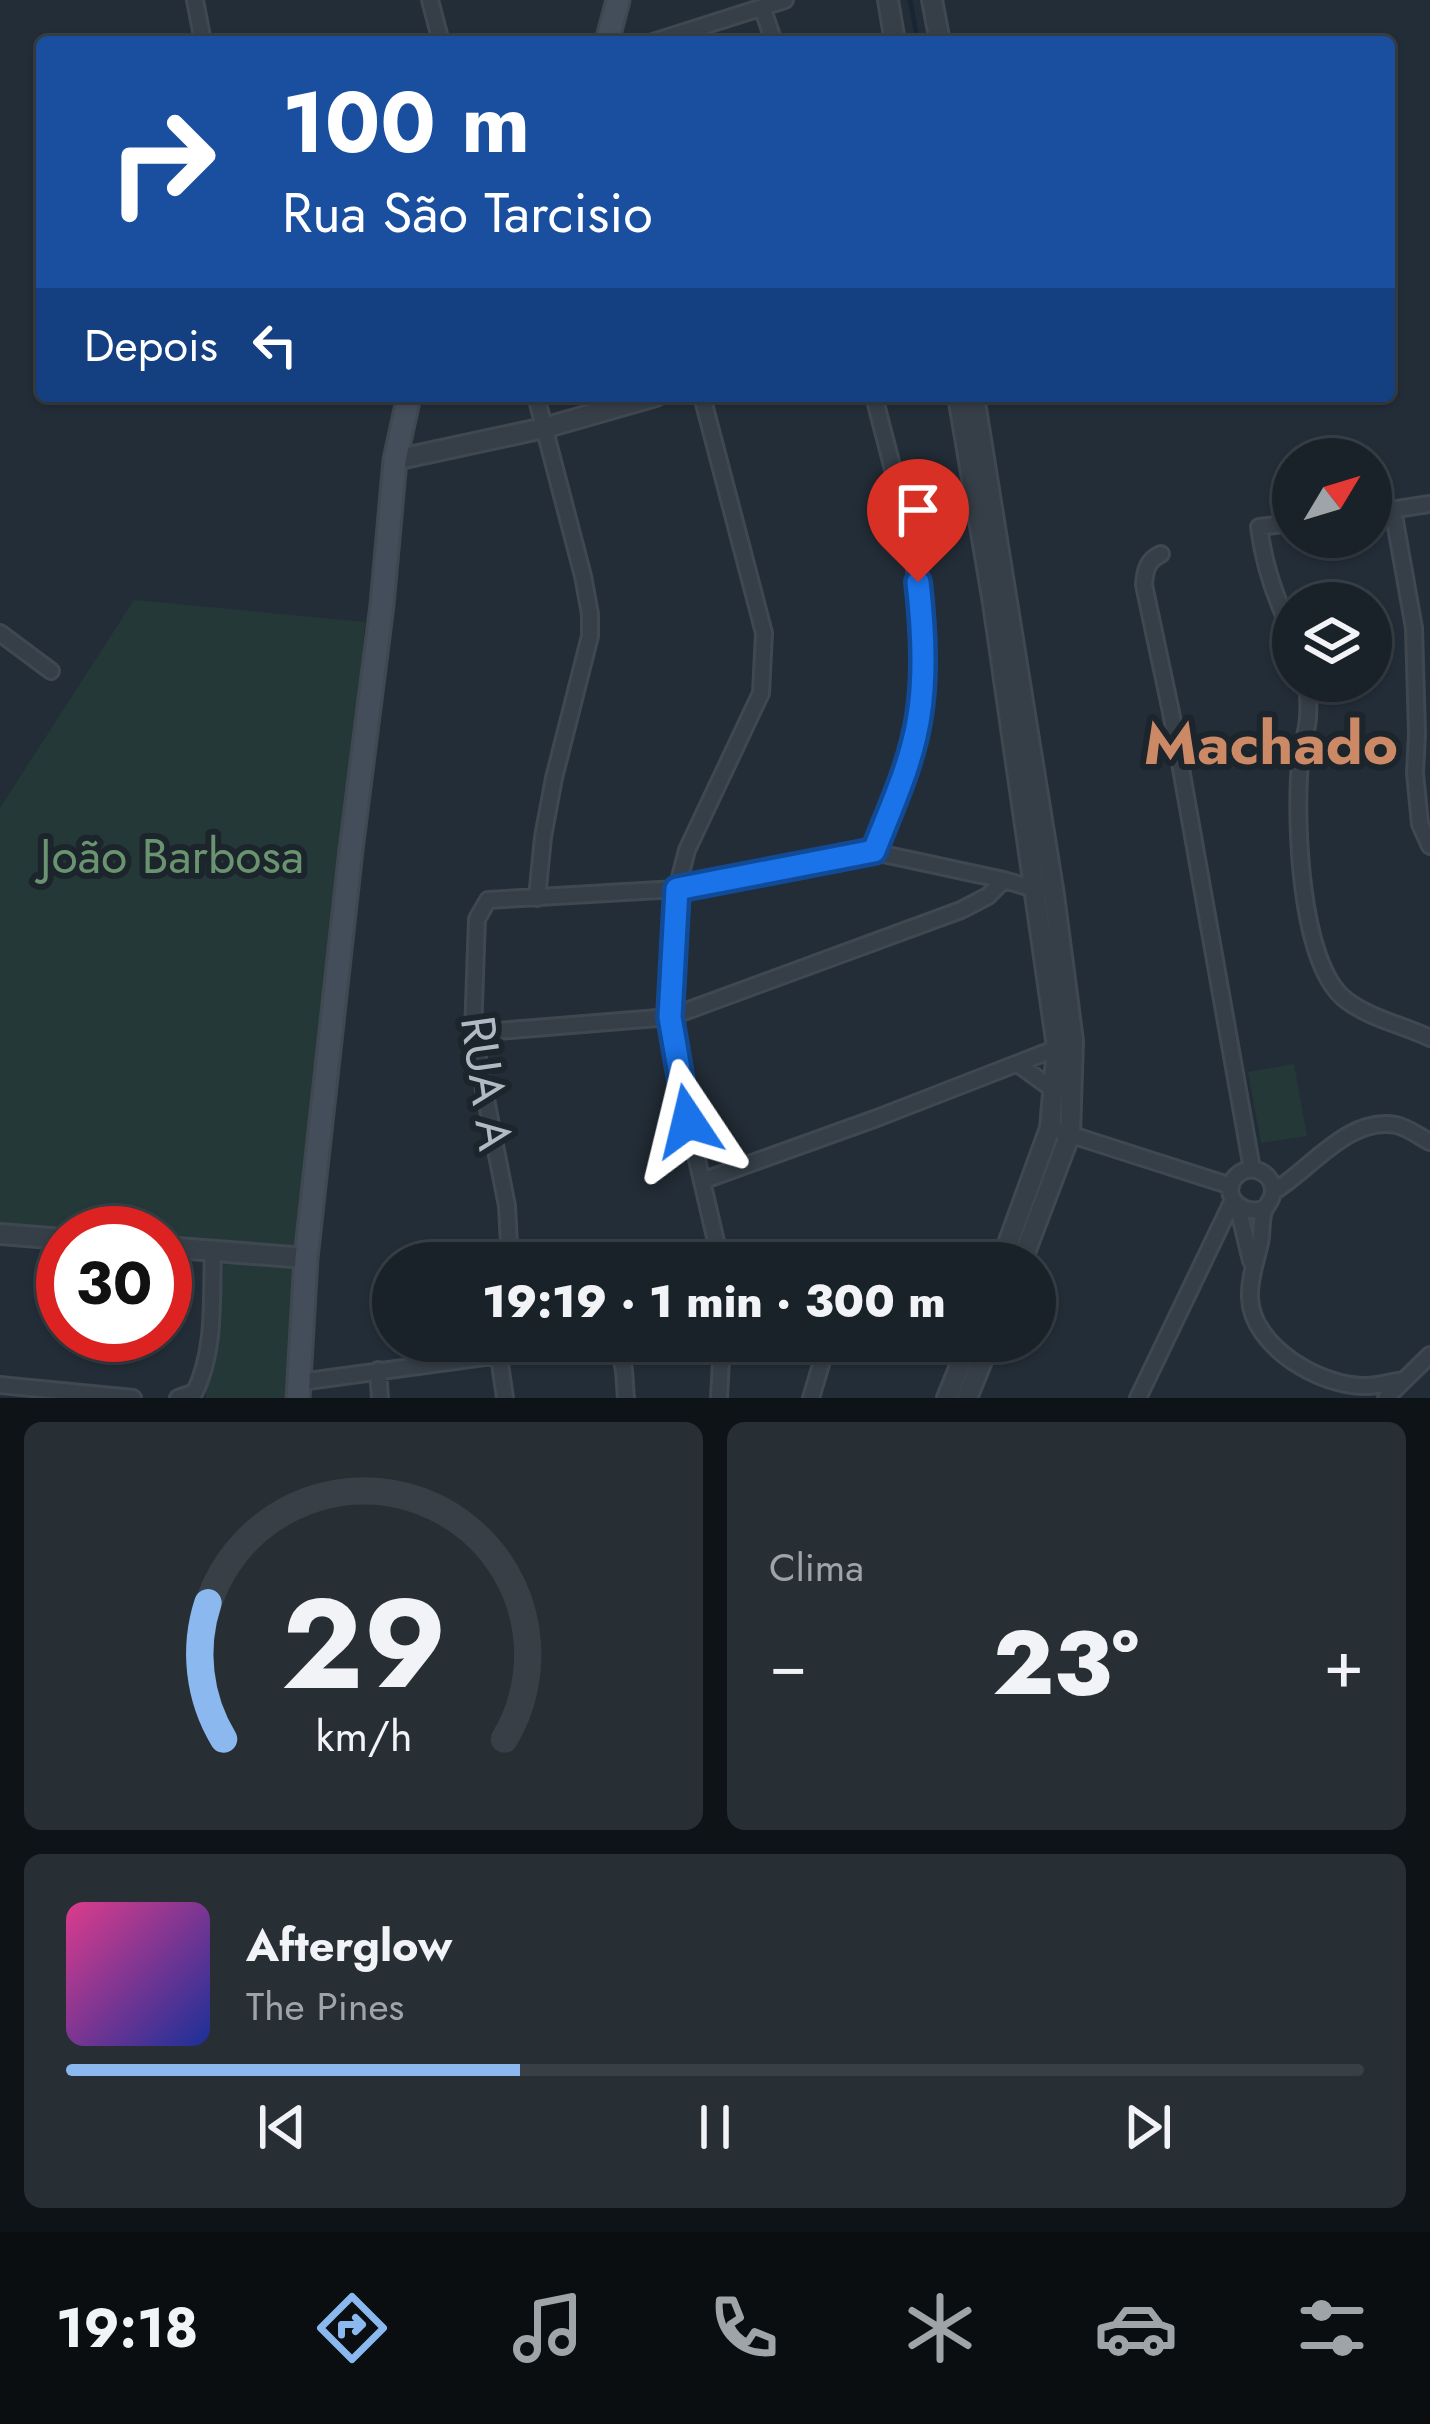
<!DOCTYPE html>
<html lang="pt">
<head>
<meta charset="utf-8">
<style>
	body { margin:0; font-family:Jost,sans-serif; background:#272f35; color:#f1f3f6; height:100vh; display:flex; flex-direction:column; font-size:45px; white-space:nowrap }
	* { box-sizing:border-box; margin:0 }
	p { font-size:39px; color:#9fa4a8 }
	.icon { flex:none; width:66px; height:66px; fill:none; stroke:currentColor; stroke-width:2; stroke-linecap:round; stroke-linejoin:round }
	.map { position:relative; height:1398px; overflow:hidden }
	.side { display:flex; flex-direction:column; gap:24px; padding:24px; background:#0e1317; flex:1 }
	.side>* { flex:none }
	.guide { position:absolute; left:36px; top:36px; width:1359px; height:366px; border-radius:12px; box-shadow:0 3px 9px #0004,0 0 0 3px #383f46; background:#1a4fa0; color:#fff; overflow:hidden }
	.needle { width:78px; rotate:52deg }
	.buttons { position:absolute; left:1272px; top:438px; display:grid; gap:24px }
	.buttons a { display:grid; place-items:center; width:120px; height:120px; border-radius:50%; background:#1a2229; box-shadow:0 3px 9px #0004,0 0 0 3px #383f46; font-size:60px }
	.speed { position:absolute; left:36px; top:1206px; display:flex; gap:24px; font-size:60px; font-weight:700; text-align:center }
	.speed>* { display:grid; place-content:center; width:156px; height:156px; border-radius:50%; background:#1a2229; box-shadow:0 3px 9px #0004,0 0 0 3px #383f46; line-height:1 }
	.speed .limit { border:18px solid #d22; background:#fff; color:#111 }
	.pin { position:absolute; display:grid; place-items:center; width:102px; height:102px; color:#fff; margin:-123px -51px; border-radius:50% 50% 50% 0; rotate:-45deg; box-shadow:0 0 12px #0007 }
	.pin .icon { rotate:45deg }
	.me { position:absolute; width:132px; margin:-66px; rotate:350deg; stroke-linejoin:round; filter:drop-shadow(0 0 9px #0008) }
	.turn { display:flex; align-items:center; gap:42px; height:252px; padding:0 48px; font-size:54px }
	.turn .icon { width:156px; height:156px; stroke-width:2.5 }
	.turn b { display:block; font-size:84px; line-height:102px }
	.then { display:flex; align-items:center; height:114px; padding:0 48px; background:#0003; gap:24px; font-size:45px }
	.big { font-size:90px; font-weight:800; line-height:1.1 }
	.side .tile { flex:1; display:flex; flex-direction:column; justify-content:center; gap:18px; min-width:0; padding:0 42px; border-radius:18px; background:#272f35 }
	.side .dial { align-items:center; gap:0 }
	.dial svg { height:312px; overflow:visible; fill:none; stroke:#383f46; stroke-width:7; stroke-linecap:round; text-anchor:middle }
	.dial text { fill:#f1f3f6; stroke:none }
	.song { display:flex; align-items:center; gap:36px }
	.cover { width:144px; height:144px; border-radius:18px; background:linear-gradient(135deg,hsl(330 70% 55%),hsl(230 70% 35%)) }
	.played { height:12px; border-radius:6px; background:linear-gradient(90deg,#8bb9ef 35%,#383f46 35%) }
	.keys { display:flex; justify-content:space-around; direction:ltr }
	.heat { display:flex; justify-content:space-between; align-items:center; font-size:66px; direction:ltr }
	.side .tiles { flex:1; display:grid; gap:24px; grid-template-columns:1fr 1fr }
	.tile:last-child { grid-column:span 2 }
	.trip { position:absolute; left:372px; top:1242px; width:684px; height:120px; border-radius:60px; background:#1a2229; box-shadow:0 3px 9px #0004,0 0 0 3px #383f46; font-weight:800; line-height:120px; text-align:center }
	.tabs { display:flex; height:192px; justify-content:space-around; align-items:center; background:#0a0e10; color:#9fa4a8 }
	.tabs .icon { width:84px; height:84px }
	.tabs .on { color:#8bb9ef }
	.tabs b { font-size:54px; color:#f1f3f6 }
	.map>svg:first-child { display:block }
	.green { fill:#253838 }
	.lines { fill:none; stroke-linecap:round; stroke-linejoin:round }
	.stream { stroke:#172534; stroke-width:4.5 }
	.minor-casing { stroke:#3f4851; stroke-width:20 }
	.tertiary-casing { stroke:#3f4851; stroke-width:24 }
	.secondary-casing { stroke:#3f4851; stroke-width:27 }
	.minor { stroke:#363f48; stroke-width:14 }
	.tertiary { stroke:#363f48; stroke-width:18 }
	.secondary { stroke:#444e5b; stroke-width:21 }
	.route-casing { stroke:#114b97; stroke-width:30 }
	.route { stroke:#1a73e8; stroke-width:21 }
	.labels { text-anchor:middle; stroke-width:12; stroke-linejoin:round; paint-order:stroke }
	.park-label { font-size:48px; fill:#6a9370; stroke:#1c242c }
	.street-label { font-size:48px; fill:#b1bac4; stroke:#1c242c }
	.district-label { font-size:60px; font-weight:bold; fill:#cb8965; stroke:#1c242c }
</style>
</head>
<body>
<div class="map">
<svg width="1430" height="1398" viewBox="0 0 1430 1398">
	<rect width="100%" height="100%" fill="#232d37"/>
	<path class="green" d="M134,600L365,622L295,1398H206L207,1246L165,1242V1233H72L0,1226V808Z
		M1294,1064L1307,1136L1261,1143L1248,1072Z"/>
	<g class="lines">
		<path class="stream" d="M910,0L918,42"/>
		<g class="minor-casing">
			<path id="minor" d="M195,0L203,42
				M430,0L441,42
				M762,7L774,42
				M653,42L785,0
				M536,396L583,576L590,614V636L554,778L543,837L537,898
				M702,396L764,633L761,693L687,850L677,889L670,1017L688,1121L721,1263
				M874,396C900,500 934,603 920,712C914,760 891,806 874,852
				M1393,510L1414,628L1417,734L1415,773L1420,824L1430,846
				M1371,513L1430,504
				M1293,523L1259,527C1264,566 1275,599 1293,634
				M1161,554C1147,560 1145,571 1144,585L1171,712L1252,1169
				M0,633L51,671
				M1307,681C1308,693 1309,706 1308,718C1307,733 1301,748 1300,763C1295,819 1299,964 1346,1000C1371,1019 1403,1025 1430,1038
				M473,1033L670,1017L961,910L988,896L1004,880
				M1018,1064L1055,1091
				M1050,1128L1231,1186
				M702,1181L877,1118L1062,1046
				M1273,1192C1310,1170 1348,1116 1396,1125C1407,1127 1420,1137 1430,1142
				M1238,1207L1251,1261
				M1263,1209C1238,1217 1217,1189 1240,1173C1254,1164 1273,1174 1273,1191C1273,1201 1264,1206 1263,1215C1261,1224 1262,1234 1260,1243C1256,1261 1249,1279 1250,1298C1252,1347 1321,1387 1366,1386C1378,1386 1391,1382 1403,1380
				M510,1263L507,1206L473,1033L477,919L488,900L677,889L874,852L1004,880L1041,891
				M502,1341L499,1357L505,1398
				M378,1370L380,1398
				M300,1382L596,1342C629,1347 623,1371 626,1398
				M0,1385L133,1398
				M178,1398L195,1392C216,1348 211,1299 213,1251
				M719,1398L722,1341
				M811,1398L828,1341
				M1138,1398L1233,1200
				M1386,1398L1430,1355"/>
		</g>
		<g class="tertiary-casing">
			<path id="tertiary" d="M888,0L895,42
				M932,0L940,42
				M958,396L993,603L1057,1047L1050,1128L1001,1263
				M974,396L1054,895L1073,1041L1070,1134L1021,1263
				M395,460L544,428L656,396
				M0,1234L63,1239
				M165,1247L306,1258
				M947,1398L970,1341
				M967,1398L990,1341"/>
		</g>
		<g class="secondary-casing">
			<path id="secondary" d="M607,42L618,0
				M298,1398L306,1258L351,850L382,605L395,460L409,396"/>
		</g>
		<use href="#minor" class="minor"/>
		<use href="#tertiary" class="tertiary"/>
		<use href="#secondary" class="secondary"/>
	</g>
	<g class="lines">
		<g class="route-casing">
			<path id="route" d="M688,1121L670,1017L677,889L874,851C891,807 912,763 919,716C926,673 923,625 918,582"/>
		</g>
		<use href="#route" class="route"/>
	</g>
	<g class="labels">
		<g class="park-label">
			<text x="172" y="873">João Barbosa</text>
		</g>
		<g class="street-label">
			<text transform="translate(487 1083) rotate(82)" y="17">RUA A</text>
		</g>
		<g class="district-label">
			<text x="1271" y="764">Machado</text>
		</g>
	</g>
</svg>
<div class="buttons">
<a><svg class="needle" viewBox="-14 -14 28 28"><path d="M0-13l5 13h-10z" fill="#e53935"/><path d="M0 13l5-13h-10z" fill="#9fa4a8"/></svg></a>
<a><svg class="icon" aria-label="layers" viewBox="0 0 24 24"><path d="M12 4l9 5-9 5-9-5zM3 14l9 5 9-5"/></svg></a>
</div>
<div class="speed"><div class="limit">30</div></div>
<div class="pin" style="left:918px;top:582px;background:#d93025"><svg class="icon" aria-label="arrive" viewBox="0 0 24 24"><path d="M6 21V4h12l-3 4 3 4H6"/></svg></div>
<svg class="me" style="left:688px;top:1121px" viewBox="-20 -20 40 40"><path d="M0-17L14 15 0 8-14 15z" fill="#1a73e8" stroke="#fff" stroke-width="4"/></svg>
<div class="trip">19:19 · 1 min · 300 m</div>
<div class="guide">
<div class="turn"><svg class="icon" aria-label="right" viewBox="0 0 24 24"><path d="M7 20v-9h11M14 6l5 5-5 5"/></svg><div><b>100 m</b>Rua São Tarcisio</div></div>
<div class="then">Depois<svg class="icon" aria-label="left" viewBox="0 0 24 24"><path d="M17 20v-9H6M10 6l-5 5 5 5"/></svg></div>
</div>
</div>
<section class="side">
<div class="tiles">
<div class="tile dial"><svg viewBox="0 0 100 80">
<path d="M14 69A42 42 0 1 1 86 69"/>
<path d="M14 69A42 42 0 0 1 10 34" stroke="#8bb9ef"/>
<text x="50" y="56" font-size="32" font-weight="700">29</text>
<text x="50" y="72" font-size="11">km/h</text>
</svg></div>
<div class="tile"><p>Clima</p>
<div class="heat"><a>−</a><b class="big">23°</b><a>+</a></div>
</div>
<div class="tile">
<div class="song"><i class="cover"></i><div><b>Afterglow</b><p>The Pines</p></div></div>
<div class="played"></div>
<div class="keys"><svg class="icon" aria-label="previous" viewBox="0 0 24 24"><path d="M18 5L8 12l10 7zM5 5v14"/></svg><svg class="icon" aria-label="pause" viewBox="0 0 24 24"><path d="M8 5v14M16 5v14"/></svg><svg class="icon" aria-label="next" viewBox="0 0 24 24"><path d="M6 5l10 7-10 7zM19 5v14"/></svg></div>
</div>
</div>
</section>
<nav class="tabs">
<b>19:18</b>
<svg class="icon on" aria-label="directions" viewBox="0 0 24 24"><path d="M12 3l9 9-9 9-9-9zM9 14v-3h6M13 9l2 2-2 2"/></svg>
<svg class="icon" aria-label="music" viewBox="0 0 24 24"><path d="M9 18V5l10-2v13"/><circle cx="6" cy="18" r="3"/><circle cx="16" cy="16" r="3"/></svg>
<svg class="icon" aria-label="phone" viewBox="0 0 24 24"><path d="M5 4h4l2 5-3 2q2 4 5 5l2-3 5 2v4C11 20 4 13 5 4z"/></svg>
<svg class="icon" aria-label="climate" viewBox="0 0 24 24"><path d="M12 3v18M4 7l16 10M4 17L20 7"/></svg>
<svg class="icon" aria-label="car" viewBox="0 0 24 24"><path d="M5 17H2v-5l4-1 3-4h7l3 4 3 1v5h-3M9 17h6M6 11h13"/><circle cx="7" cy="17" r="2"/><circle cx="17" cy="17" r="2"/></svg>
<svg class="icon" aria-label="filters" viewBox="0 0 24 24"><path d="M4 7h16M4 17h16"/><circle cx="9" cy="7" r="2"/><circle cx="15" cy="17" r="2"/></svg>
</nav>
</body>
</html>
